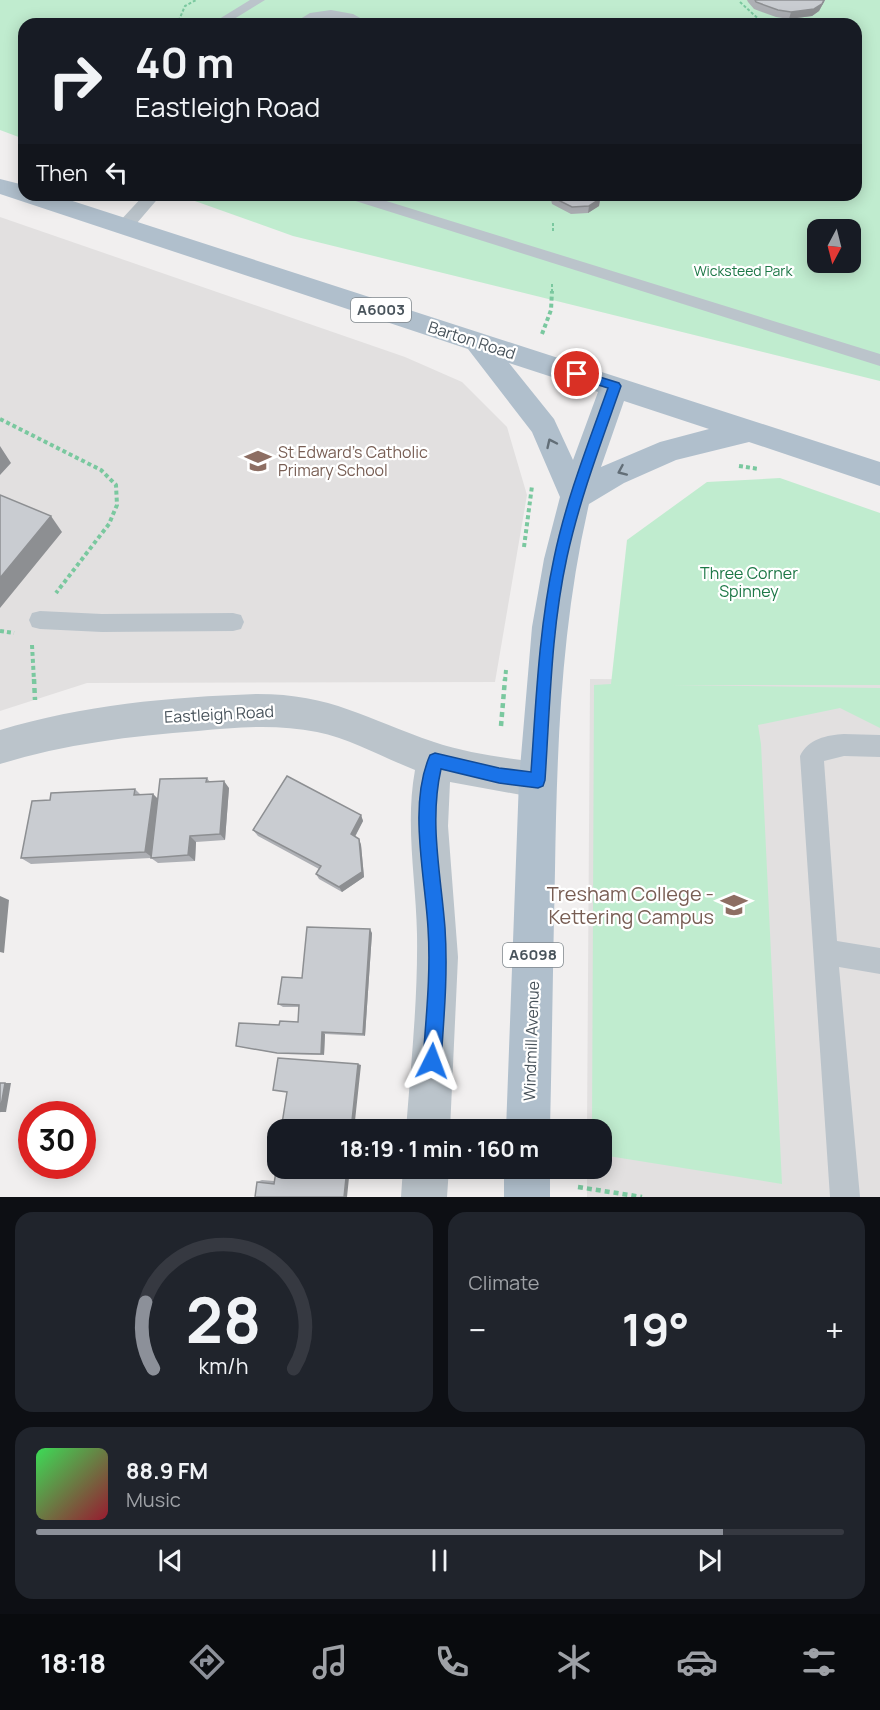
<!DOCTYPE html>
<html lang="en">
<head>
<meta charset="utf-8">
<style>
	body { margin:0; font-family:Manrope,sans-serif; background:#20242c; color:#f1f3f6; height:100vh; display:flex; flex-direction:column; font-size:22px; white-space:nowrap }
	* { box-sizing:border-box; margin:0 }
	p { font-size:20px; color:#9ea1a6 }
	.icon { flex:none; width:33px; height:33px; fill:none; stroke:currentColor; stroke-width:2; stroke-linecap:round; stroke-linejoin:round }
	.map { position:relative; height:1197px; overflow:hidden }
	.sheet { display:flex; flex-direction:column; gap:15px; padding:15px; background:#0d0f14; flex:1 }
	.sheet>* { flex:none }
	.guide { position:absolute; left:18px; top:18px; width:844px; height:183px; border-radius:18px; box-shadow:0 3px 15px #0003; background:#171b24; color:#f1f3f6; overflow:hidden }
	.needle { width:39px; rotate:187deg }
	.controls { position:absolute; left:807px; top:219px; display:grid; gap:12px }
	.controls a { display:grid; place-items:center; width:54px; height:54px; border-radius:12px; background:#171b24; box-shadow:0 3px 15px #0003; font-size:30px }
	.speed { position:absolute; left:18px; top:1101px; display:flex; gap:12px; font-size:30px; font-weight:700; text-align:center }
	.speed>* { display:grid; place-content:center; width:78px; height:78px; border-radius:50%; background:#171b24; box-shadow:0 3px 15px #0003; line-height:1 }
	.speed .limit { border:9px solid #d22; background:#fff; color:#111 }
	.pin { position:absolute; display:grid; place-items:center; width:51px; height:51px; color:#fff; margin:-26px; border:3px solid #fff; border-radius:50%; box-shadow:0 2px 6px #0007 }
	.me { position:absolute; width:66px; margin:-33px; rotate:3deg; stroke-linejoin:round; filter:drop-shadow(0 0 4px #0008) }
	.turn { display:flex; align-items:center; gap:21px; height:126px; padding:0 18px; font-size:27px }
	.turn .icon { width:78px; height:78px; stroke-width:2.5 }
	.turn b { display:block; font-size:42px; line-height:51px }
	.then { display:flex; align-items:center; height:57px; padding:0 18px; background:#0003; gap:12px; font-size:22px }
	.big { font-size:45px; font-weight:700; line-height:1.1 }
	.sheet .widget { flex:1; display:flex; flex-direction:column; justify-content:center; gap:9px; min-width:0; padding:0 21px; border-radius:18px; background:#20242c }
	.sheet .dial { align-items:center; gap:0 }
	.dial svg { height:156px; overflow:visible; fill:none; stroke:#363941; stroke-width:7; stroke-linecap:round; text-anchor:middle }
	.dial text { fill:#f1f3f6; stroke:none }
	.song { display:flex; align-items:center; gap:18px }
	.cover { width:72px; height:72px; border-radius:9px; background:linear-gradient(135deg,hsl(130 70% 55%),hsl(350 70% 35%)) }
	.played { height:6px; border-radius:3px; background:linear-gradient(90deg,#8c9099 85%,#363941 85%) }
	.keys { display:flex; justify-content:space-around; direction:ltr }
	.heat { display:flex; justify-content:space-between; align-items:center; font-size:33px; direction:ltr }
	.sheet .tiles { flex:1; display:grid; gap:15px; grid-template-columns:1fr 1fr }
	.widget:last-child { grid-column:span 2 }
	.trip { position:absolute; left:267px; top:1119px; width:345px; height:60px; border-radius:18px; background:#171b24; box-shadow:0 3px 15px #0003; font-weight:700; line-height:60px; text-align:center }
	.tabs { display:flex; height:96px; justify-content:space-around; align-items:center; background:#090b0e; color:#9ea1a6 }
	.tabs .icon { width:42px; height:42px }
	.tabs .active { color:#8c9099 }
	.tabs b { font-size:27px; color:#f1f3f6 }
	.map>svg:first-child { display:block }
	.education { fill:#e2e0e0 }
	.green { fill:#c0eccf; fill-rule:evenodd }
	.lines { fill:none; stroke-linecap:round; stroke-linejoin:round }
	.path-far2 { stroke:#7ac89f; stroke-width:2; stroke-dasharray:3 2; stroke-linecap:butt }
	.path-far1 { stroke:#7ac89f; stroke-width:4; stroke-dasharray:4 3; stroke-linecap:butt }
	.path { stroke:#7ac89f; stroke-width:4.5; stroke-dasharray:5 4; stroke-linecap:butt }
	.service { fill:#bbc4cb; fill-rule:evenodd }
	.minor { fill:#bbc4cb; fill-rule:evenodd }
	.primary { fill:#b0bfcc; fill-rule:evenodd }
	.wall { fill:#adafb4 }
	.shaded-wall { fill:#8d8f92 }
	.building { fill:#c9ccd1; stroke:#8d8f92; stroke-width:1.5 }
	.oneway { stroke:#626e77 }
	.route { fill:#1a73e8; stroke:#114b97; stroke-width:1.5 }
	.labels { text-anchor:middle; stroke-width:4.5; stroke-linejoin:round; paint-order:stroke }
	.far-park-label { font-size:14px; fill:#1d7847; stroke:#fff }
	.shield { fill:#fff; stroke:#7f878c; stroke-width:1.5 }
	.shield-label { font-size:15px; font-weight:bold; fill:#48535b }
	.street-label { font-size:16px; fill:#48535b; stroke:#fff }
	.education-label { font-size:16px; fill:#785e54; stroke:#fff; text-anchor:start }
	.park-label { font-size:16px; fill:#1d7847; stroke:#fff }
	.near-education-label { font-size:20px; fill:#785e54; stroke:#fff; text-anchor:end }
</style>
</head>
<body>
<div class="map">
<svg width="880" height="1197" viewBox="0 0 880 1197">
	<rect width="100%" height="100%" fill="#f1efef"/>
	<path class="education" d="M0,217L405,357L462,382L507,427L527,495L495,682L87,683L0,711Z
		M590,679L880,681V1197H587V1169L602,1168V1130L587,1129Z"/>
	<path class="green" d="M0,0H880V381L293,236L178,195H856V24H24V139L0,130ZM818,230H850V262H818Z
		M780,478L880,513V685H672L880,688V728L840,708L758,725L761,744L782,1184L602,1155V1130L592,1129L594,685L611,684L627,540L707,482Z"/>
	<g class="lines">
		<path class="path-far2" d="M740,2L764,24
			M189,24L179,20L185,6L196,0
			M553,223V233
			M552,292V283"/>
		<path class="path-far1" d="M542,334L551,310L552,291
			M0,419L101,470L116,485L117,505L109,524L56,593
			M739,466L759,469
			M524,547L532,486
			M0,631L14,633
			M32,645L34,681
			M505,681L506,670"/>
		<path class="path" d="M34,679L35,700
			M501,726L505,679
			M578,1187L642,1197"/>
		<path class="service" d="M250,0H265L226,24H211Z
			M331,10L353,14L371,24C356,24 344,18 329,18C316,18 305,24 292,24L310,13Z
			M144,195H161L131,230H119L117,226L119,222Z
			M343,195H367L880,354V366L346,198Z
			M40,611L102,614L233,613L241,615L244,622L241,629L233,631L102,632L40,629L32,627L29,620L32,613Z
			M844,734L880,735V757L844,756L824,761L837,941L880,948V974L839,967L860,1197H830L800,756C808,739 827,735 844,734Z"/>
		<path class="minor" d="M257,694C332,694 366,719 434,742C467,753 503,758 538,762L551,767L557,780L551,793L538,798L450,782L448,826L458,957L450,1130H406C411,1064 418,999 417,934C416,879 405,825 415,770C382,757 351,739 317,732C278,724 238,727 198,731C131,736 65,744 0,764V730C83,705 170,697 257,694Z
			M403,1168H449L447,1197H401Z"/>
		<path class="primary" d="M0,179L24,185V195H54L880,462V486L749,442L676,460L624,483L589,504C561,625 557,747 555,870C553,957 552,1043 550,1130H506L519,780L532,627L544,559L560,497L532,432L468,349L0,194ZM509,363L598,392L573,460L554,419ZM624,401L709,429L660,442L601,467Z
			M504,1168H550V1197H504Z"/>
	</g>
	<path class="wall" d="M747,0H825L819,11L812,16L789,19L776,17L754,9L748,2Z
		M550,195H601L599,206L588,213L571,214L552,204Z
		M207,778L210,782L229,788L225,840L196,842L195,861L158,863L151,858L31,864L21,858L50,800L135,789L140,794H153L158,799Z
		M361,815L363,821L355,837L359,839L361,845L364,877L342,892L319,879L316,874L319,869L258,836L253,830Z
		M372,933L365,1036L325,1034L324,1055L282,1054L236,1046L279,1025L298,1022L299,1007H283L278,1004L302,978Z
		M262,1180L274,1181L347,1197L257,1182Z"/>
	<path class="shaded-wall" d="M825,0L819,11L812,16L789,19L791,12Z
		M600,199L599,206L588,213L589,206Z
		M0,446L11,463L0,475Z
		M51,516L62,532L0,608V578Z
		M224,781L229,788L225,840L220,834Z
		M153,794L160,801L153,858L145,852Z
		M361,815L363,821L353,840L351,834Z
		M190,836L196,842L195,861L188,855Z
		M359,839L361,845L364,877L342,892L339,887Z
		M0,896L9,900L4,953L0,952Z
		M370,929L372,933L365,1036L363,1034Z
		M322,1032L325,1034L324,1055L321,1054Z
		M358,1064L361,1065L354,1130H351Z
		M5,1083H11L6,1112H0Z
		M347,1168H350L347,1197H344Z"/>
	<path class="building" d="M755,0H824L822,4L814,9L791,12L778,10L756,2Z
		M552,195H601L600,199L589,206L572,207L552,197Z
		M0,495L51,516L0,578Z
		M287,776L361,815L351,834L359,839L362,872L339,887L316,874L321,866L253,830Z
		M207,778L206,782L224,781L220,834L190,836L188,855L151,858L160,779Z
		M135,789L134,795L153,794L145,852L21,858L32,801L50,800L51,793Z
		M307,927L370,929L363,1034L322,1032L321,1054L277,1053L236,1046L239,1023L279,1025L280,1021L298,1022L299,1005L278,1004L282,977L302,978Z
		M278,1058L358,1064L351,1130H281L287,1092L273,1090Z
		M0,1083H5L0,1112Z
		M278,1158V1168H347L344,1197H255L257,1182L274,1184Z"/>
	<defs><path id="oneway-chevron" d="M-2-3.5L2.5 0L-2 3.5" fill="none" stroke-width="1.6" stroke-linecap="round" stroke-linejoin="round" transform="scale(1.5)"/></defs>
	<g class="oneway">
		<use href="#oneway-chevron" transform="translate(551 443) rotate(-115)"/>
		<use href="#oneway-chevron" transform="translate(622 471) rotate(156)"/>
	</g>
	<path class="route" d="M577,370L619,383L621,386C601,443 580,498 567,557C551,630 550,706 545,780L543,786L538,788L499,783L441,769C429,822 441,875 445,928C448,973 444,1017 441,1061L439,1068L432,1070L426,1068L423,1061C426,1017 431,973 428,928C425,875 408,805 430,755L435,753L499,768L531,772C536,701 539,628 554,558C566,500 588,444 608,388L573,377L571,374Z"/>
	<defs>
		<g id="school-bare" transform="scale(2.07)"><path d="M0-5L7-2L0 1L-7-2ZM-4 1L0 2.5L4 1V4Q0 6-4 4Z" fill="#8d6e63" stroke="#fff" stroke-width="2.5" paint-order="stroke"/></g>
		<g id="university-bare" transform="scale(2.07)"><path d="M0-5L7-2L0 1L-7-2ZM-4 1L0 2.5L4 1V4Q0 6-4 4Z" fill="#8d6e63" stroke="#fff" stroke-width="2.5" paint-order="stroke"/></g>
	</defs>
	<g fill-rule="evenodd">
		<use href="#school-bare" x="258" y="461"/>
		<use href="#university-bare" x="734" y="905"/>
	</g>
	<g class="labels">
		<g class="far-park-label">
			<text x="743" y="276">Wicksteed Park</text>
		</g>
		<g class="shield">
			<rect x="351" y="298" width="60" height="24" rx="4.5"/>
			<rect x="503" y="943" width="60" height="24" rx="4.5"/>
		</g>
		<g class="shield-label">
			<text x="381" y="315">A6003</text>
			<text x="533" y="960">A6098</text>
		</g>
		<g class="street-label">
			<text transform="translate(472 340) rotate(18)" y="6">Barton Road</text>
			<text transform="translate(219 714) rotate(-3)" y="6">Eastleigh Road</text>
			<text transform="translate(531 1041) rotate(-88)" y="6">Windmill Avenue</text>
		</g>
		<g class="education-label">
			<text x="278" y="458">St Edward's Catholic<tspan x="278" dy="18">Primary School</tspan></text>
		</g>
		<g class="park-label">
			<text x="749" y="579">Three Corner<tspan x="749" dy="18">Spinney</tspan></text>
		</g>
		<g class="near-education-label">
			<text x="714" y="901">Tresham College -<tspan x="714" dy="23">Kettering Campus</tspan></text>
		</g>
	</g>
</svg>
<div class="controls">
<a><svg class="needle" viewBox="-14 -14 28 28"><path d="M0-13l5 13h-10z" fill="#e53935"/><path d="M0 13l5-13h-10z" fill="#9ea1a6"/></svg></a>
</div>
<div class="speed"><div class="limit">30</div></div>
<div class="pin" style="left:577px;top:374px;background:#d93025"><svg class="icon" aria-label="arrive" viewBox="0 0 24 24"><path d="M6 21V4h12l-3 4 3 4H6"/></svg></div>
<svg class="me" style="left:432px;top:1061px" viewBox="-20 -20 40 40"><path d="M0-17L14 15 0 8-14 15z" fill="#1a73e8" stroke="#fff" stroke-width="4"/></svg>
<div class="trip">18:19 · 1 min · 160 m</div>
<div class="guide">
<div class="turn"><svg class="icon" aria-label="right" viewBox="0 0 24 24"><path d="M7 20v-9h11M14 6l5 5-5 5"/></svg><div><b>40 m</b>Eastleigh Road</div></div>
<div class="then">Then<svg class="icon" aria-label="left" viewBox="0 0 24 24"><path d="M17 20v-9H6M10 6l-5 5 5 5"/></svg></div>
</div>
</div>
<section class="sheet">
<div class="tiles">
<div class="widget dial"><svg viewBox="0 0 100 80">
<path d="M14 69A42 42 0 1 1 86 69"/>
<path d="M14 69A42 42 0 0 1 10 35" stroke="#8c9099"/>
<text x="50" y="56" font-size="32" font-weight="700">28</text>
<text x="50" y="72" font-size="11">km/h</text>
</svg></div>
<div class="widget"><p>Climate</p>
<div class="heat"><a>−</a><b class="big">19°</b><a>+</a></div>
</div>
<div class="widget">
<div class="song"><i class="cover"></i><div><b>88.9 FM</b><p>Music</p></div></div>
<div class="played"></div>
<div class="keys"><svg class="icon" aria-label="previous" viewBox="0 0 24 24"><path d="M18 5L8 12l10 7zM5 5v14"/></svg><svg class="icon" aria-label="pause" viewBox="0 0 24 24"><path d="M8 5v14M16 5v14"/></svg><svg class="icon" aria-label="next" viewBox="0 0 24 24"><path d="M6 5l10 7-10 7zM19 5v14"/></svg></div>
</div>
</div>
</section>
<nav class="tabs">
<b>18:18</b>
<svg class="icon active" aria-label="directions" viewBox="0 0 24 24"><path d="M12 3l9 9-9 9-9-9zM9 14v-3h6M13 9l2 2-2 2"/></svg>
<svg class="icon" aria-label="music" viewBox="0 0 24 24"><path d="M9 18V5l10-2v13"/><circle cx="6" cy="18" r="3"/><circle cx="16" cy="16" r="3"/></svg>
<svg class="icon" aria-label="phone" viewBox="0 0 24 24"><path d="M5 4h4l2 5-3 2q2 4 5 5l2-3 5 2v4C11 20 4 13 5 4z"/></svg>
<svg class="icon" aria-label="climate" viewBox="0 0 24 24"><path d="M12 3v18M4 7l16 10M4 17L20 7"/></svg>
<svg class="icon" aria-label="car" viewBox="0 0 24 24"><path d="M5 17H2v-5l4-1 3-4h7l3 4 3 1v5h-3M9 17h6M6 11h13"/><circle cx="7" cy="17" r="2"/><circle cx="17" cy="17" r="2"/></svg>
<svg class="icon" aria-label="filters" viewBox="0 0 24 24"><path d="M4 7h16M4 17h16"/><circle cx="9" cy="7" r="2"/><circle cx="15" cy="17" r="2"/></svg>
</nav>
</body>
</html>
